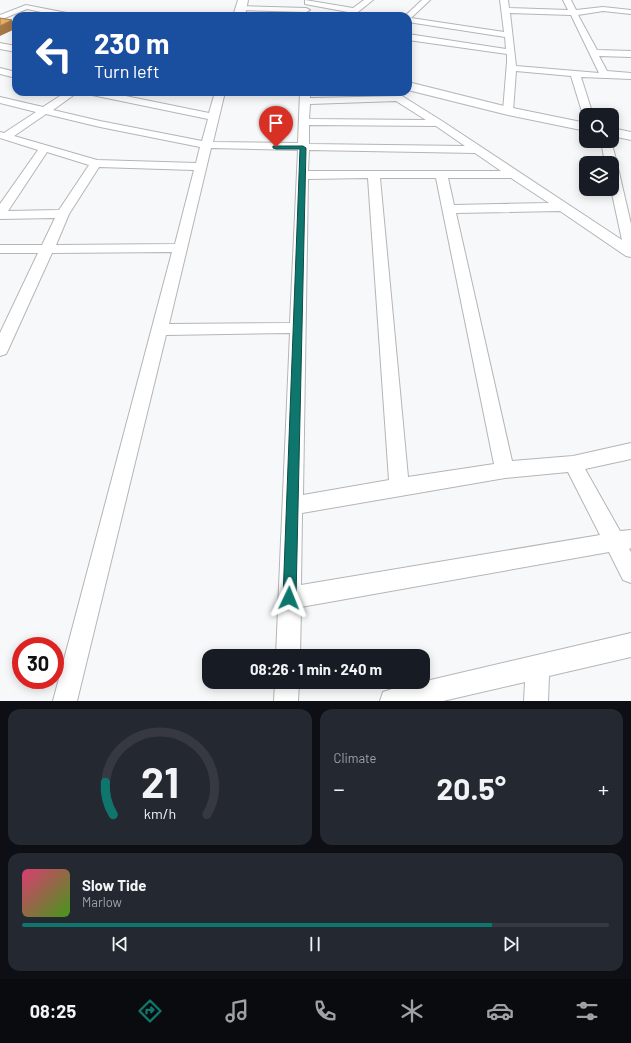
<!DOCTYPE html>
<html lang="en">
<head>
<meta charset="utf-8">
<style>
	body { margin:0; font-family:Barlow,sans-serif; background:#242831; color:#f1f3f6; height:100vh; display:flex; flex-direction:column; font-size:15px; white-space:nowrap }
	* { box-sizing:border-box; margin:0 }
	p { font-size:13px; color:#9ea1a6 }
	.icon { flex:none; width:22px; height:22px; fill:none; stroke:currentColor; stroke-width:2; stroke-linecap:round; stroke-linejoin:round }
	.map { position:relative; height:701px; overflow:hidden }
	.sheet { display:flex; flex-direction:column; gap:8px; padding:8px; background:#0d0f14; flex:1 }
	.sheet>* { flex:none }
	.guide { position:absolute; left:12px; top:12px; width:400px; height:84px; border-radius:12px; box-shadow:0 2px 10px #0003; background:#1a4fa0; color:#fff; overflow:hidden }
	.tools { position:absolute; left:579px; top:108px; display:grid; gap:8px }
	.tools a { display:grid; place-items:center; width:40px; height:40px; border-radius:8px; background:#171b24; box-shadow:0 2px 10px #0003; font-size:20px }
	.speed { position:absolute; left:12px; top:637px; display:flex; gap:8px; font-size:20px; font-weight:700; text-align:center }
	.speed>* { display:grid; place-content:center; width:52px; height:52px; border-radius:50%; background:#171b24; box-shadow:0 2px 10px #0003; line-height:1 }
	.speed .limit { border:6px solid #d22; background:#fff; color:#111 }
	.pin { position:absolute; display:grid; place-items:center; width:34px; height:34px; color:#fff; margin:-41px -17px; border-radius:50% 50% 50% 0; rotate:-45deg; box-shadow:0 0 4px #0007 }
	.pin .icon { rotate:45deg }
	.me { position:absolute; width:44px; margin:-22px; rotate:2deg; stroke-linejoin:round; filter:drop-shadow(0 0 3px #0008) }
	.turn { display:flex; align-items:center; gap:14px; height:84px; padding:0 16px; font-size:18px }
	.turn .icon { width:52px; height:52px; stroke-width:2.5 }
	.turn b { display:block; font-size:28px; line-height:34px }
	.big { font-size:30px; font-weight:700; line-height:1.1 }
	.sheet .tile { flex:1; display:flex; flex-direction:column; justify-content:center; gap:6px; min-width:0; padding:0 14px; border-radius:12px; background:#242831 }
	.sheet .dial { align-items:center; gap:0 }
	.dial svg { height:104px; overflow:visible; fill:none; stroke:#363941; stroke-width:7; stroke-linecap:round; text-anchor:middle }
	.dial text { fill:#f1f3f6; stroke:none }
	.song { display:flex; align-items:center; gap:12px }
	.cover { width:48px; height:48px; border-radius:6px; background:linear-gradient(135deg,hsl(340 70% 55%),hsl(100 70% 35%)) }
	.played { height:4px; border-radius:2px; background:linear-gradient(90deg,#0f766e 80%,#363941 80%) }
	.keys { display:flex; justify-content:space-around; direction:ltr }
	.heat { display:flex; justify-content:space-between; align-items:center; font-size:22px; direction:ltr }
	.sheet .tiles { flex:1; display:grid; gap:8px; grid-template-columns:1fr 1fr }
	.tile:last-child { grid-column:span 2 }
	.trip { position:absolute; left:202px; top:649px; width:228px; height:40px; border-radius:12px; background:#171b24; box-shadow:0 2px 10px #0003; font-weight:700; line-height:40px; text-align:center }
	.tabs { display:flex; height:64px; justify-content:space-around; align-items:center; background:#090b0e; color:#9ea1a6 }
	.tabs .icon { width:28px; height:28px }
	.tabs .selected { color:#0f766e }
	.tabs b { font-size:18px; color:#f1f3f6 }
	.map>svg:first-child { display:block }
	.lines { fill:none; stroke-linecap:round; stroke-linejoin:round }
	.street-casing { stroke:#b4b5b8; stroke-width:2 }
	.secondary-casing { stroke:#b4b5b8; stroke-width:2 }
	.street { fill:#fff; fill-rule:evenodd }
	.secondary { fill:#fff; fill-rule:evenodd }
	.shaded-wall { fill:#a47847 }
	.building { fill:#eaac66; stroke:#a47847 }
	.route { fill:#0f766e; stroke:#0a4d48 }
</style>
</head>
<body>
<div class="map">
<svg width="631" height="701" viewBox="0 0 631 701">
	<rect width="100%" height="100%" fill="#f7f8fa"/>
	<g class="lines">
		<g class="street-casing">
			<path id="street" d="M305,0L353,8L364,0H373L353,16H344L348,12L305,4Z
				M422,0H430L411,18L504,32L500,0H508L509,8L568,10L563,0H571L576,10L603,7L631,10V14L603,11L578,15L597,50L631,51V57L599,56L607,71L631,73V79L581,77L593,115H586V118L583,115L571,76L516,71L513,111L508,114L504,113L503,111L507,62V54L408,40V34L506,49L505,37L408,22V16H405ZM510,13L571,15L599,73L516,66Z
				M26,5L72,14L76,16H60L27,9L0,20V15Z
				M237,6L306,8L310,10L306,12L240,10L236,8Z
				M0,43L16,46V52L0,49Z
				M0,68L16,72V78L0,74Z
				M66,92H78L53,110L100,121L202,141L208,119L92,95L87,92H106L209,113L215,92H225L213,142L298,143L300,92H310V98L402,96L442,121L622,240L611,189H612V163H605L601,141H611L617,163L615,165L618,168L631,224V257L626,256L560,211L456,213L512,461L573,456L631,443V459L585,469L620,531L631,530V548L629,549L631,552V583L623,580L609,552L301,607L300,656H276L290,333L166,335L77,701H53L172,252L52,253L8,350L6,354L0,356V333L38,253H0V245H42L55,218L0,219V204L38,150L0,138V132L4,133L36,112L0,103V97L43,107ZM396,101L426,120L309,119L310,104ZM46,114L100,127L200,147L196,163L97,160L14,136ZM309,125L436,126L465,146L309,144ZM211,148L298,150L290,323L169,324ZM309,150L475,153L501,171H308ZM47,152L89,165L59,210L8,211ZM99,167L194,170L175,244L56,245L69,214ZM368,178L389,480L303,495L308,179ZM380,178H436L494,464L408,477ZM448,178H511L549,203L454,205ZM568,472L600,535L301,585L302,513L505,478Z
				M631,633V657L549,676L548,701H524L525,682L443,701H380L383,692L392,689Z
				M275,682H299L298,701H274Z"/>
		</g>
		<g class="secondary-casing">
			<path id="secondary" d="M238,0H248L245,16H233Z
				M408,82L508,107L586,123V131L508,115L408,90Z
				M612,128L631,132V140L612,136Z"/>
		</g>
		<use href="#street" class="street"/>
		<use href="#secondary" class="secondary"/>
	</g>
	<path class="shaded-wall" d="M12,20L15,29L0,36V26Z"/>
	<path class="building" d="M0,18L12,20L0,26Z"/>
	<path class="route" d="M273,146H303L306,148L296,598L294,602L289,604L285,602L283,598L300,149H276L273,148Z"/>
</svg>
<div class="tools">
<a><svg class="icon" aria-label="search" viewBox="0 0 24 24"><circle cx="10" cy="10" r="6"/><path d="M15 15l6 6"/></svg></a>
<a><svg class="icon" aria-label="layers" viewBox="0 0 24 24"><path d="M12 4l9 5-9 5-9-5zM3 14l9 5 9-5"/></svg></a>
</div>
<div class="speed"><div class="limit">30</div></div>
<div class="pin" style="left:276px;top:147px;background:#d93025"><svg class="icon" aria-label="arrive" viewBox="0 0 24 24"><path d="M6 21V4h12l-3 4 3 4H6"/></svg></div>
<svg class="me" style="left:289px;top:598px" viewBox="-20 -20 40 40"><path d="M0-17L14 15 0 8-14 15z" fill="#0f766e" stroke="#fff" stroke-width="4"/></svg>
<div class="trip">08:26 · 1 min · 240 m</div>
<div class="guide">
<div class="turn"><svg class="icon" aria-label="left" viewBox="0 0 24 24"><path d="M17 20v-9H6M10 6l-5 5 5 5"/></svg><div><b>230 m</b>Turn left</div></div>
</div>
</div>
<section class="sheet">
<div class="tiles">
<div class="tile dial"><svg viewBox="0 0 100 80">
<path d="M14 69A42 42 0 1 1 86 69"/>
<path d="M14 69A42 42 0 0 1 8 44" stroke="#0f766e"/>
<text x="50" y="56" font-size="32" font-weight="700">21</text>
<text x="50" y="72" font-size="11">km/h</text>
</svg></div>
<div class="tile"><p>Climate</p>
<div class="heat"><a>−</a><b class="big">20.5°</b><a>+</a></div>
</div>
<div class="tile">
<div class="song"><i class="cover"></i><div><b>Slow Tide</b><p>Marlow</p></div></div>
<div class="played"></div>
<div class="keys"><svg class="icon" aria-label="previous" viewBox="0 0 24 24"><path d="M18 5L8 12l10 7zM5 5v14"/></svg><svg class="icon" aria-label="pause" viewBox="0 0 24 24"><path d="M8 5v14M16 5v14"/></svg><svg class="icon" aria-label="next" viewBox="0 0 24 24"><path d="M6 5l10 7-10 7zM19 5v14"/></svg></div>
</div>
</div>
</section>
<nav class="tabs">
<b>08:25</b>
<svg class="icon selected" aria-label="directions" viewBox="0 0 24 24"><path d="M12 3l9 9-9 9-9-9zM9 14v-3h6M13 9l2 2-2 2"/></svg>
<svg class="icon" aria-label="music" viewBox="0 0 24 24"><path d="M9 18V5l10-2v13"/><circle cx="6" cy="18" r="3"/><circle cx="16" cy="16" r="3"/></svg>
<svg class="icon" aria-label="phone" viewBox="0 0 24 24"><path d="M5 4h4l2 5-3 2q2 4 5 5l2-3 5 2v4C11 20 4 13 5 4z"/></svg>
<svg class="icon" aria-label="climate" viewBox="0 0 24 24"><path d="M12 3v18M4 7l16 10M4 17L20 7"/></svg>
<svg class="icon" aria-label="car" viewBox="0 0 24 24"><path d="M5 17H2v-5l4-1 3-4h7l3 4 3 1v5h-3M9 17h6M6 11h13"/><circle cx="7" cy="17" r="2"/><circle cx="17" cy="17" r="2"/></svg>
<svg class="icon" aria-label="filters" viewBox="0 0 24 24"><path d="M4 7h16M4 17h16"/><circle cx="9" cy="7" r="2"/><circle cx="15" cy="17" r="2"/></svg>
</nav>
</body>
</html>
